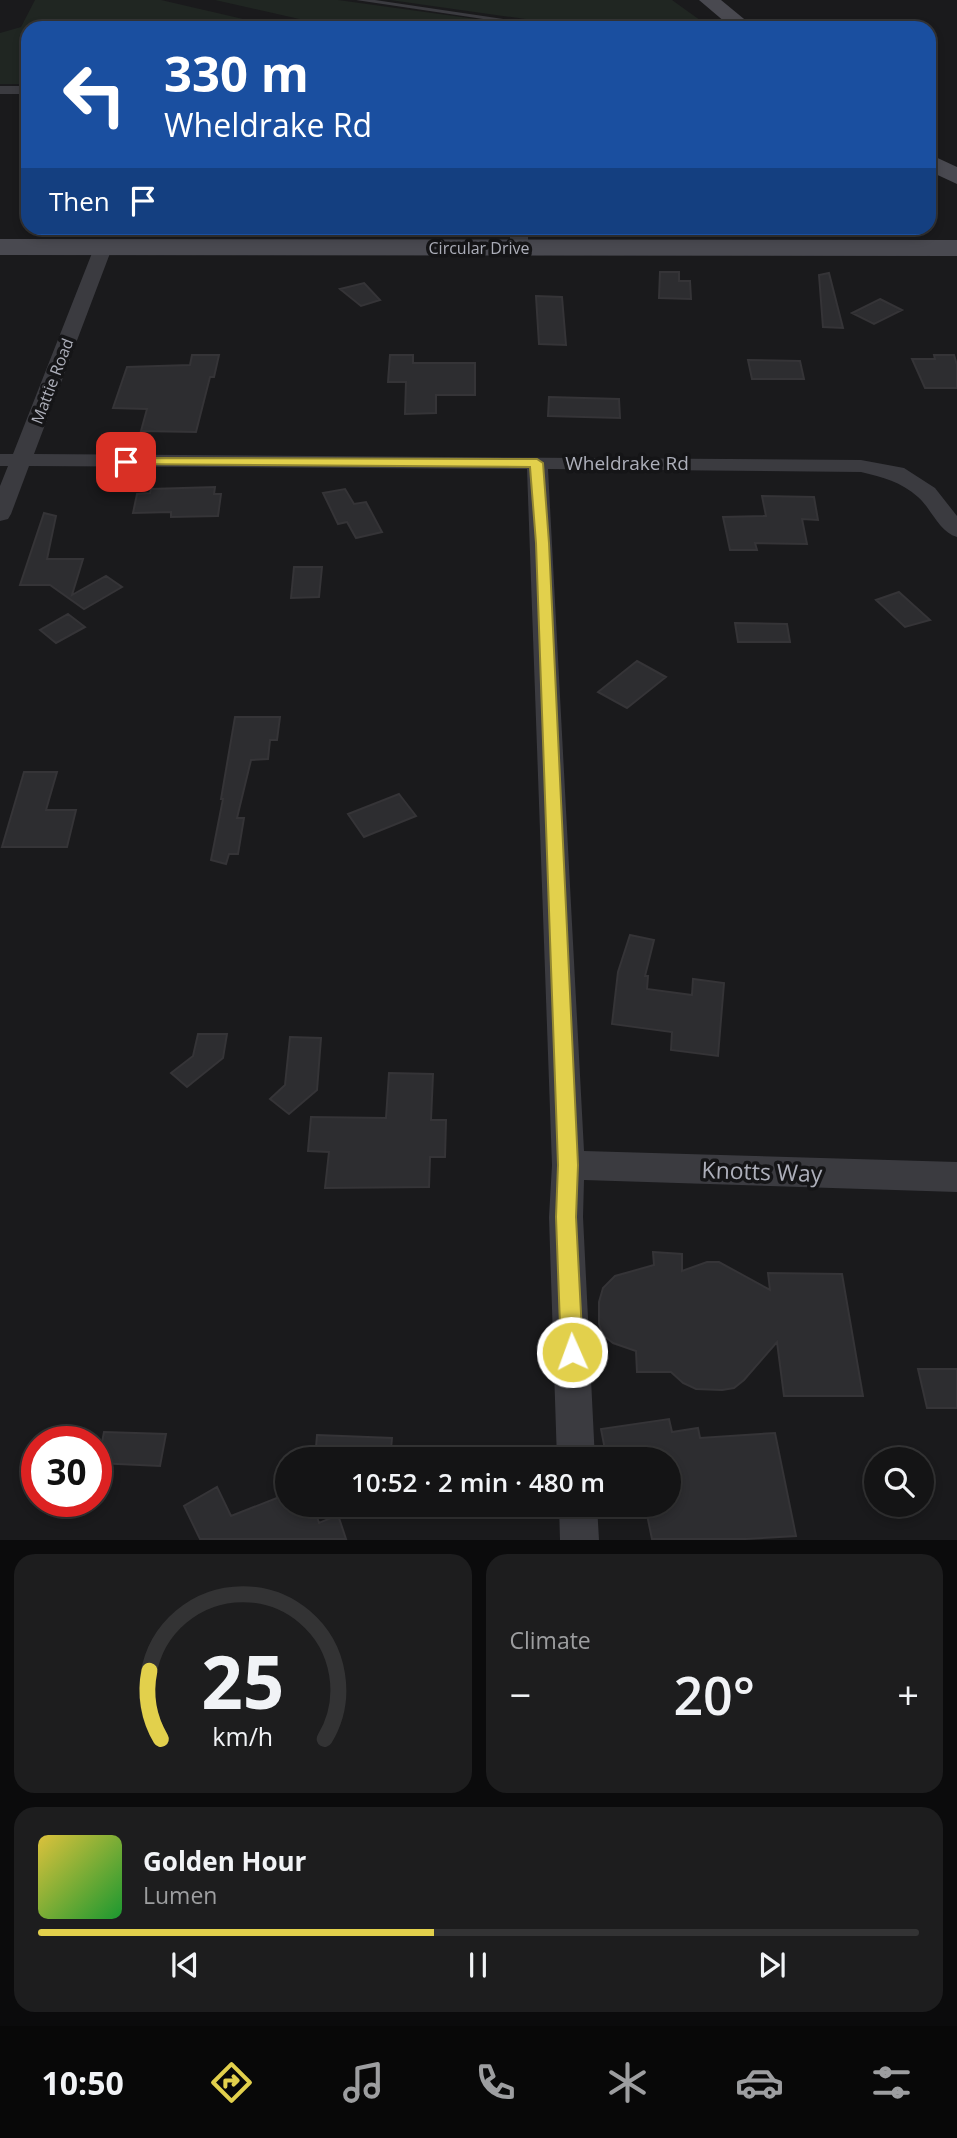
<!DOCTYPE html>
<html lang="en">
<head>
<meta charset="utf-8">
<style>
	body { margin:0; font-family:"Open Sans",sans-serif; background:#1d1d1e; color:#f1f3f6; height:100vh; display:flex; flex-direction:column; font-size:26px; white-space:nowrap }
	* { box-sizing:border-box; margin:0 }
	p { font-size:23px; color:#9d9ea0 }
	.icon { flex:none; width:38px; height:38px; fill:none; stroke:currentColor; stroke-width:2; stroke-linecap:round; stroke-linejoin:round }
	.map { position:relative; height:1540px; overflow:hidden }
	.details { display:flex; flex-direction:column; gap:14px; padding:14px; background:#0b0b0c; flex:1 }
	.details>* { flex:none }
	.top-card { position:absolute; left:21px; top:21px; width:915px; height:214px; border-radius:21px; box-shadow:0 4px 10px #0003,0 0 0 2px #333334; background:#1a4fa0; color:#fff; overflow:hidden }
	.buttons { position:absolute; left:864px; top:1447px; display:grid; gap:14px }
	.buttons a { display:grid; place-items:center; width:70px; height:70px; border-radius:50%; background:#141415; box-shadow:0 4px 10px #0003,0 0 0 2px #333334; font-size:35px }
	.speed { position:absolute; left:21px; top:1426px; display:flex; gap:14px; font-size:35px; font-weight:700; text-align:center }
	.speed>* { display:grid; place-content:center; width:91px; height:91px; border-radius:50%; background:#141415; box-shadow:0 4px 10px #0003,0 0 0 2px #333334; line-height:1 }
	.speed .limit { border:10px solid #d22; background:#fff; color:#111 }
	.pin { position:absolute; display:grid; place-items:center; width:60px; height:60px; color:#fff; margin:-30px; border-radius:14px; box-shadow:0 4px 10px #0006 }
	.me { position:absolute; width:77px; margin:-38px; rotate:358deg; stroke-linejoin:round; filter:drop-shadow(0 0 5px #0008) }
	.turn { display:flex; align-items:center; gap:24px; height:147px; padding:0 28px; font-size:32px }
	.turn .icon { width:91px; height:91px; stroke-width:2.5 }
	.turn b { display:block; font-size:49px; line-height:60px }
	.then { display:flex; align-items:center; height:66px; padding:0 28px; background:#0003; gap:14px; font-size:26px }
	.big { font-size:52px; font-weight:600; line-height:1.1 }
	.details .tile { flex:1; display:flex; flex-direction:column; justify-content:center; gap:10px; min-width:0; padding:0 24px; border-radius:21px; background:#1d1d1e }
	.details .dial { align-items:center; gap:0 }
	.dial svg { height:182px; overflow:visible; fill:none; stroke:#333334; stroke-width:7; stroke-linecap:round; text-anchor:middle }
	.dial text { fill:#f1f3f6; stroke:none }
	.song { display:flex; align-items:center; gap:21px }
	.cover { width:84px; height:84px; border-radius:10px; background:linear-gradient(135deg,hsl(50 70% 55%),hsl(130 70% 35%)) }
	.played { height:7px; border-radius:4px; background:linear-gradient(90deg,#e2d04c 45%,#333334 45%) }
	.keys { display:flex; justify-content:space-around; direction:ltr }
	.heat { display:flex; justify-content:space-between; align-items:center; font-size:38px; direction:ltr }
	.details .tiles { flex:1; display:grid; gap:14px; grid-template-columns:1fr 1fr }
	.tile:last-child { grid-column:span 2 }
	.trip { position:absolute; left:275px; top:1447px; width:406px; height:70px; border-radius:35px; background:#141415; box-shadow:0 4px 10px #0003,0 0 0 2px #333334; font-weight:600; line-height:70px; text-align:center }
	.menu { display:flex; height:112px; justify-content:space-around; align-items:center; background:#080808; color:#9d9ea0 }
	.menu .icon { width:49px; height:49px }
	.menu .on { color:#e2d04c }
	.menu b { font-size:32px; color:#f1f3f6 }
	.map>svg:first-child { display:block }
	.green { fill:#202622 }
	.building { fill:#2d2d30; stroke:#353437; stroke-width:2 }
	.lines { fill:none; stroke-linecap:round; stroke-linejoin:round }
	.lane { fill:#3b3b40; fill-rule:evenodd }
	.street { fill:#3b3b40; fill-rule:evenodd }
	.secondary { fill:#494950; fill-rule:evenodd }
	.route { fill:#e2d04c; stroke:#938731; stroke-width:2 }
	.labels { text-anchor:middle; stroke-width:7; stroke-linejoin:round; paint-order:stroke }
	.far-street-label { font-size:16px; fill:#adafba; stroke:#151517 }
	.street-label { font-size:19px; fill:#adafba; stroke:#151517 }
	.near-street-label { font-size:23px; fill:#adafba; stroke:#151517 }
</style>
</head>
<body>
<div class="map">
<svg width="957" height="1540" viewBox="0 0 957 1540">
	<rect width="100%" height="100%" fill="#1a1a1c"/>
	<path class="green" d="M35,0H161L282,28H28V84H0V33L21,27Z
		M215,0H338L540,28H339Z
		M390,0H672L711,28H589Z"/>
	<path class="building" d="M660,272H679V281H690L691,299L659,298Z
		M829,273L843,328L823,327L819,275Z
		M364,283L380,300L361,306L340,289Z
		M536,296L562,297L566,345L539,344Z
		M880,299L902,310L874,324L852,313Z
		M192,355H219L214,377H210L196,432L141,431L147,409L113,408L127,367L190,365Z
		M390,355H413V363H475V395H436V413L405,414L406,382H388Z
		M934,355H954L957,365V388H925L912,359H935Z
		M748,360L800,361L804,379H752Z
		M549,397L619,399L620,418L548,416Z
		M215,487L214,494H221L218,516L171,517V512L133,513L137,494L150,493L151,489Z
		M345,489L354,504L366,502L382,532L356,538L347,522L338,524L323,493Z
		M762,496L814,497L818,520L802,519L807,544L755,543L757,550H730L723,517L766,516Z
		M44,513L56,516L47,559H83L72,595L106,576L122,587L84,609L50,585H20Z
		M294,567H322L319,597L291,598Z
		M899,592L930,620L905,627L876,600Z
		M68,614L85,627L56,643L40,630Z
		M735,623L787,624L790,642H738Z
		M637,661L666,677L627,708L598,692Z
		M235,717H280L277,740H270L268,759L251,760L237,818H244L238,854H229L226,864L211,860L223,799H221Z
		M24,772H57L46,810H76L67,847H2Z
		M399,794L416,816L364,837L348,814Z
		M630,935L654,940L645,976H648L647,989L692,995L693,979L724,983L718,1056L671,1050L672,1032L612,1024L618,972Z
		M198,1034H227L223,1058L187,1087L171,1073L193,1056Z
		M290,1037L321,1038L317,1090L289,1114L270,1099L285,1085Z
		M389,1073L433,1074L431,1120H446L445,1157H430L429,1187L325,1188L329,1152L308,1151L311,1117L386,1118Z
		M653,1252L682,1254V1271L707,1262H719L770,1290L768,1273L842,1274L863,1396H784L777,1342L744,1380L734,1388L722,1390L696,1389L683,1383L671,1372H637L636,1351L613,1343L603,1335L599,1324V1302L603,1288L615,1276L654,1265Z
		M918,1369H957V1408H927Z
		M669,1419L672,1432L698,1428L700,1438L775,1433L796,1536L746,1539H652L645,1505H668V1460H607L601,1429Z
		M104,1432L166,1434L160,1466L98,1463Z
		M317,1435L392,1438L390,1460H315Z
		M217,1487L231,1516L287,1494V1505H313L319,1523L338,1515L346,1539H200L184,1506Z"/>
	<g class="lines">
		<path class="lane" d="M356,0H375L564,28H544Z"/>
		<path class="street" d="M0,86H28V94H0Z
			M510,228H528V248L525,252L519,253L510,248Z
			M103,243L112,248L34,454L861,460L904,468L935,488L957,516V537C939,532 931,508 918,497C901,482 883,477 861,472L548,469L584,1151L957,1162V1192L584,1180L583,1217L595,1460H557L549,1217L552,1165L527,469L29,466L11,514L8,519L0,521V486L8,466H0V454H13L94,248Z
			M559,1505H597L599,1540H560Z"/>
		<path class="secondary" d="M699,0H721L755,28H732Z
			M929,154L957,167V184L929,171Z
			M0,239L957,240V256L0,255Z"/>
	</g>
	<path class="route" d="M126,458L537,459L543,463L549,543L578,1165L576,1217L583,1352L579,1359L572,1362L564,1359L561,1352L556,1217L558,1165L536,543L530,467L121,464L119,462Z"/>
	<g class="labels">
		<g class="far-street-label">
			<text x="479" y="254">Circular Drive</text>
			<text transform="translate(52 381) rotate(-69)" y="6">Mattie Road</text>
		</g>
		<g class="street-label">
			<text x="627" y="470">Wheldrake Rd</text>
		</g>
		<g class="near-street-label">
			<text transform="translate(762 1172) rotate(2)" y="8">Knotts Way</text>
		</g>
	</g>
</svg>
<div class="buttons">
<a><svg class="icon" aria-label="search" viewBox="0 0 24 24"><circle cx="10" cy="10" r="6"/><path d="M15 15l6 6"/></svg></a>
</div>
<div class="speed"><div class="limit">30</div></div>
<div class="pin" style="left:126px;top:462px;background:#d93025"><svg class="icon" aria-label="arrive" viewBox="0 0 24 24"><path d="M6 21V4h12l-3 4 3 4H6"/></svg></div>
<svg class="me" style="left:572px;top:1352px" viewBox="-20 -20 40 40"><circle r="17" fill="#e2d04c" stroke="#fff" stroke-width="3"/><path d="M0-11L8 9 0 5-8 9z" fill="#fff"/></svg>
<div class="trip">10:52 · 2 min · 480 m</div>
<div class="top-card">
<div class="turn"><svg class="icon" aria-label="left" viewBox="0 0 24 24"><path d="M17 20v-9H6M10 6l-5 5 5 5"/></svg><div><b>330 m</b>Wheldrake Rd</div></div>
<div class="then">Then<svg class="icon" aria-label="arrive" viewBox="0 0 24 24"><path d="M6 21V4h12l-3 4 3 4H6"/></svg></div>
</div>
</div>
<section class="details">
<div class="tiles">
<div class="tile dial"><svg viewBox="0 0 100 80">
<path d="M14 69A42 42 0 1 1 86 69"/>
<path d="M14 69A42 42 0 0 1 9 39" stroke="#e2d04c"/>
<text x="50" y="56" font-size="32" font-weight="700">25</text>
<text x="50" y="72" font-size="11">km/h</text>
</svg></div>
<div class="tile"><p>Climate</p>
<div class="heat"><a>−</a><b class="big">20°</b><a>+</a></div>
</div>
<div class="tile">
<div class="song"><i class="cover"></i><div><b>Golden Hour</b><p>Lumen</p></div></div>
<div class="played"></div>
<div class="keys"><svg class="icon" aria-label="previous" viewBox="0 0 24 24"><path d="M18 5L8 12l10 7zM5 5v14"/></svg><svg class="icon" aria-label="pause" viewBox="0 0 24 24"><path d="M8 5v14M16 5v14"/></svg><svg class="icon" aria-label="next" viewBox="0 0 24 24"><path d="M6 5l10 7-10 7zM19 5v14"/></svg></div>
</div>
</div>
</section>
<nav class="menu">
<b>10:50</b>
<svg class="icon on" aria-label="directions" viewBox="0 0 24 24"><path d="M12 3l9 9-9 9-9-9zM9 14v-3h6M13 9l2 2-2 2"/></svg>
<svg class="icon" aria-label="music" viewBox="0 0 24 24"><path d="M9 18V5l10-2v13"/><circle cx="6" cy="18" r="3"/><circle cx="16" cy="16" r="3"/></svg>
<svg class="icon" aria-label="phone" viewBox="0 0 24 24"><path d="M5 4h4l2 5-3 2q2 4 5 5l2-3 5 2v4C11 20 4 13 5 4z"/></svg>
<svg class="icon" aria-label="climate" viewBox="0 0 24 24"><path d="M12 3v18M4 7l16 10M4 17L20 7"/></svg>
<svg class="icon" aria-label="car" viewBox="0 0 24 24"><path d="M5 17H2v-5l4-1 3-4h7l3 4 3 1v5h-3M9 17h6M6 11h13"/><circle cx="7" cy="17" r="2"/><circle cx="17" cy="17" r="2"/></svg>
<svg class="icon" aria-label="filters" viewBox="0 0 24 24"><path d="M4 7h16M4 17h16"/><circle cx="9" cy="7" r="2"/><circle cx="15" cy="17" r="2"/></svg>
</nav>
</body>
</html>
